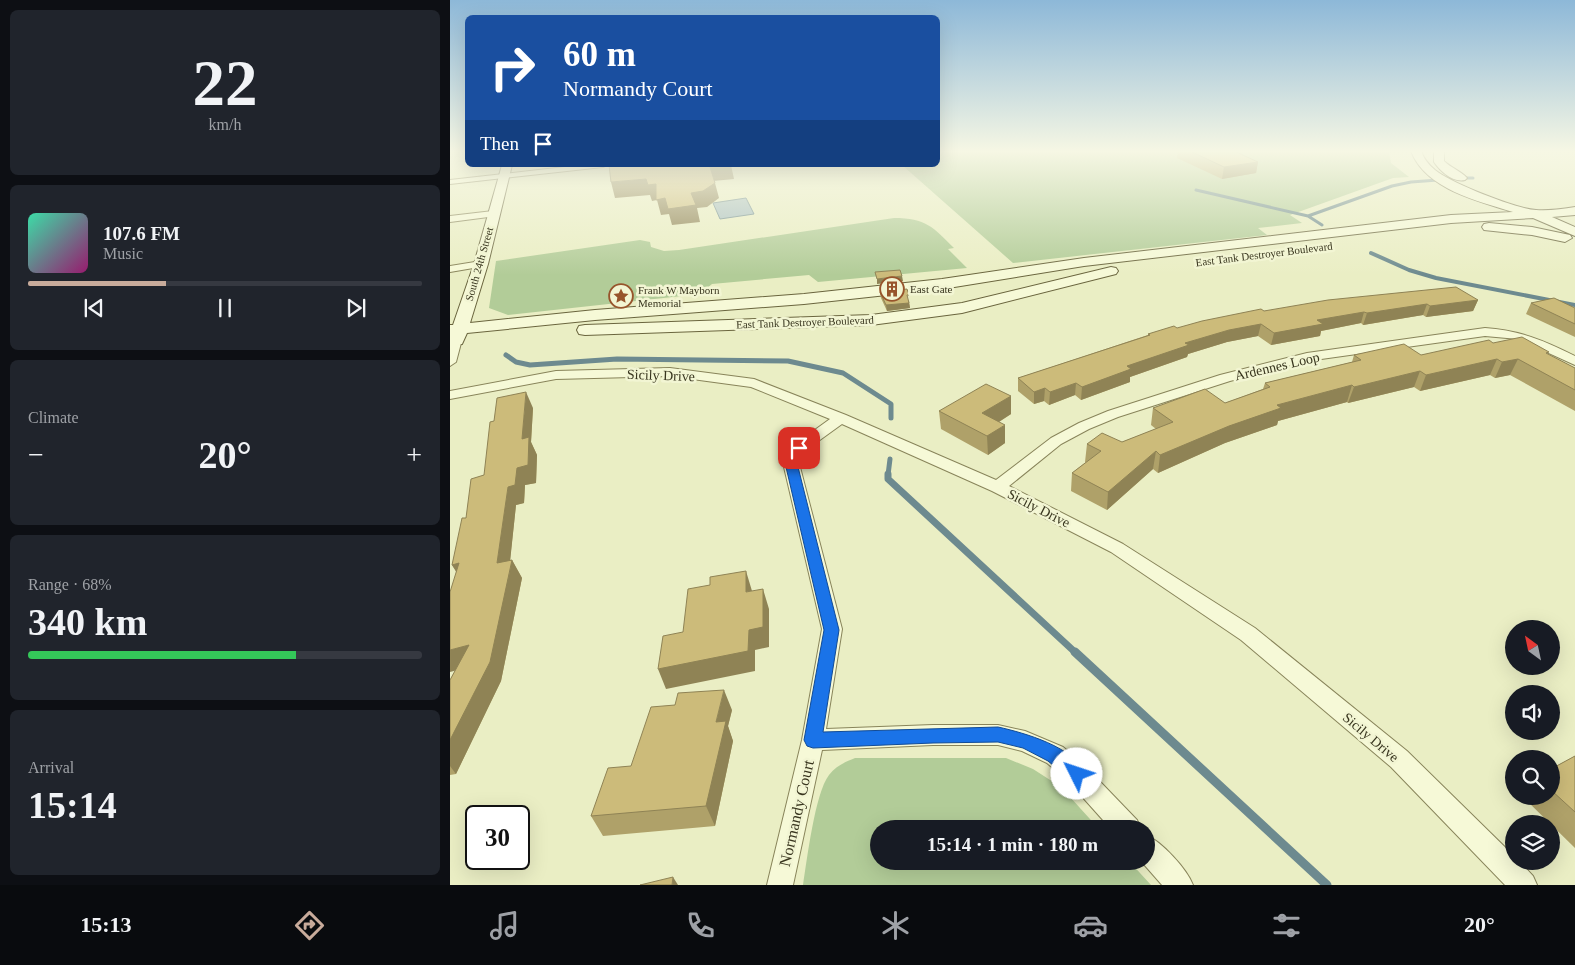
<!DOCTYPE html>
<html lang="en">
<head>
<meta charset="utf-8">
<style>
	body { margin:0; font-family:"Times New Roman",serif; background:#20242c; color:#f1f3f6; height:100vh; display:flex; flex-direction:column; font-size:19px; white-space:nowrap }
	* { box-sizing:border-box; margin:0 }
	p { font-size:16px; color:#9ea1a6 }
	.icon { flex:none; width:28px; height:28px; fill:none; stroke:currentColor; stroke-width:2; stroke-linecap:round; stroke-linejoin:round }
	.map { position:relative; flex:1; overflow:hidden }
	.drawer { display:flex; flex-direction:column; gap:10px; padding:10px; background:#0d0f14; width:450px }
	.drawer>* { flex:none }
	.banner { position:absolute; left:15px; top:15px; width:475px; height:152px; border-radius:8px; box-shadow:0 5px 20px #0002; background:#1a4fa0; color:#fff; overflow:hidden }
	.needle { width:32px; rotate:327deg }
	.buttons { position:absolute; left:1055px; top:620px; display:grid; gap:10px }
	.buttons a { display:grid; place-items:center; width:55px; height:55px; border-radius:50%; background:#171b24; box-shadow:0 5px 20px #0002; font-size:25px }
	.speed { position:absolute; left:15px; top:805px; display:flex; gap:10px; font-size:25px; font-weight:700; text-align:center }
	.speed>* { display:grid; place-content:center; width:65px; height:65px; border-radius:50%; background:#171b24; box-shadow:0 5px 20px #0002; line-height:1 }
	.speed .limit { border:2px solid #111; border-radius:8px; background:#fff; color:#111 }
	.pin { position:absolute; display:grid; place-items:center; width:42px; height:42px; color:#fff; margin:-21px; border-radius:10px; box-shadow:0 2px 8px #0006 }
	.me { position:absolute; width:55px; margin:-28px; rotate:311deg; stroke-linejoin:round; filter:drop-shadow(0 0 4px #0008) }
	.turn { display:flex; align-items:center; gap:18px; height:105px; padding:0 15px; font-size:22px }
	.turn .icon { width:65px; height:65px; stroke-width:2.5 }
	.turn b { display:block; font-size:35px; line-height:42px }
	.then { display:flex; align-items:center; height:48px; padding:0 15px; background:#0003; gap:10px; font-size:19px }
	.big { font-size:38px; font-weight:700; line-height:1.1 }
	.drawer .tile { flex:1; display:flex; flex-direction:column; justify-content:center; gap:8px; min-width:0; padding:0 18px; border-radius:8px; background:#20242c }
	.drawer .dial { align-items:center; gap:0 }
	.dial b { font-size:65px; line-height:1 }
	.song { display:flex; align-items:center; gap:15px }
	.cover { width:60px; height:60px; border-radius:8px; background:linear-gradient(135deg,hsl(160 70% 55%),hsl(320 70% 35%)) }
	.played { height:5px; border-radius:2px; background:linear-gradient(90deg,#c8ab9b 35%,#363941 35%) }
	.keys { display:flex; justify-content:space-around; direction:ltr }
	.heat { display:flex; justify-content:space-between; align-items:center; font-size:28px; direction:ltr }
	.charge { height:8px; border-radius:4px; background:linear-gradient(90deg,#34c759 68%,#363941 0) }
	.trip { position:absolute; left:420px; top:820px; width:285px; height:50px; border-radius:25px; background:#171b24; box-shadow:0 5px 20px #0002; font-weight:700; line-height:50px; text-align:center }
	.tab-bar { display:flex; height:80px; justify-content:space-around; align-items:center; background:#090b0e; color:#9ea1a6 }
	.tab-bar .icon { width:35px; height:35px }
	.tab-bar .on { color:#c8ab9b }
	.tab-bar b { font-size:22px; color:#f1f3f6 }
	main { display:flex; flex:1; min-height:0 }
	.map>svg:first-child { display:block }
	.green { fill:#b2cc98 }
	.water { fill:#a6bec1; stroke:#6d8a8f }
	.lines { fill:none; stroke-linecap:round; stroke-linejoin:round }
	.stream-far4 { stroke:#6d8a8f; stroke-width:3 }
	.stream-far3 { stroke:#6d8a8f; stroke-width:4 }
	.stream-far2 { stroke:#6d8a8f; stroke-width:5 }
	.stream-far1 { stroke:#6d8a8f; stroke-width:7 }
	.stream { stroke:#6d8a8f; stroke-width:9 }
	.street-casing { stroke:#88845a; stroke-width:2 }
	.secondary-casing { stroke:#6a653e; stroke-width:2 }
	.street { fill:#f6f9d7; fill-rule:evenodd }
	.secondary { fill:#f6f9d7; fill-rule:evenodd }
	.wall { fill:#afa169 }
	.shaded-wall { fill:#8f8355 }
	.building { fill:#ccbb7a; stroke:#8f8355 }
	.route { fill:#1a73e8; stroke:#114b97 }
	.labels { text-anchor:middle; stroke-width:5; stroke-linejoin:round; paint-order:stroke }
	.far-street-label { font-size:11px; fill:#38351e; stroke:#f2f5d3 }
	.far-poi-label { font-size:11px; fill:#38351e; stroke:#f2f5d3; text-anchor:start }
	.street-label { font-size:14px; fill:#38351e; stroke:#f2f5d3 }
	.near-street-label { font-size:16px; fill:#38351e; stroke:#f2f5d3 }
</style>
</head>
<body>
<main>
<section class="drawer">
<div class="tile dial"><b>22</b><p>km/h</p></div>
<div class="tile">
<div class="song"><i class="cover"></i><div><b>107.6 FM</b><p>Music</p></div></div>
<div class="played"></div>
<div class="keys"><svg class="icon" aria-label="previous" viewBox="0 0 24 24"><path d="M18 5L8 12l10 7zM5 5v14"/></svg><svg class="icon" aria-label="pause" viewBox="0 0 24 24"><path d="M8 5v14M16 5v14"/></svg><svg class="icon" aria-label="next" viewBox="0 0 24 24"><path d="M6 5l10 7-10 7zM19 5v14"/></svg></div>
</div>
<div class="tile"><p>Climate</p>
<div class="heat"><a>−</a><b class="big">20°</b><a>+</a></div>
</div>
<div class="tile"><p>Range · 68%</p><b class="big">340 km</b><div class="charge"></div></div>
<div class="tile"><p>Arrival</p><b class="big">15:14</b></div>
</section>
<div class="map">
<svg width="1125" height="885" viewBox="0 0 1125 885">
	<rect width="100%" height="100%" fill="#eaeec4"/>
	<path class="green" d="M488,151H939L941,163L959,177L943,178L840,215L852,223L808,228L817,235L563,263L452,165H488Z
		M444,218C476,218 483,227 504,248L498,249L517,268L368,282L359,275L262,284L250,294L58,315L39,308L46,261L190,240L200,242L201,247L214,251L229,250Z
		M405,758H556L583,769L611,787L649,829H429V861H679L701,885H353C357,860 365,793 379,775C386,766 395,762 405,758Z"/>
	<path class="water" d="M296,198L304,214L270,219L263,203Z"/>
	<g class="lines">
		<path class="stream-far4" d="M1017,178H1023
			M746,190L858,216
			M872,225L858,216L942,186L961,182L988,180"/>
		<path class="stream-far3" d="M921,253L959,270L986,278L1125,305"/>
		<path class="stream-far2" d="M56,355L66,362L80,365L167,359L338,361L393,373L441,404V418
			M438,475L440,459"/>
		<path class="stream-far1" d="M438,474V479L627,654"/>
		<path class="stream" d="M625,652L877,885"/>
		<g class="street-casing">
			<path id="street" d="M132,165H157L153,167L0,184V180Z
				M43,211L47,214L46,216L0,222V216Z
				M31,261L35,262V266L0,272V266Z
				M1035,328C1069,330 1095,341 1125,356V365L1068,339L1035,336L857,361L780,381L668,417L639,429L611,444L559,486L673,544L805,628L957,751L1064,856V861H1069L1083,876L1087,885H1055L941,767L791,640L661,552L542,491L392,424L356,450L350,467L392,629L376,729L483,725H548L575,731L613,747L635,766L687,820L691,829H661L619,782L597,763L572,751L548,745H483L372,750L343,885H317L352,740L372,629L334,467L344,445L380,419L301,387L220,376L106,379L0,399V391L106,371L220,368L304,379L396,415L546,480L601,438L629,423L658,411L770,375L857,353Z
				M5,339L11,343L6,362L0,366V341Z
				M696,835C712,842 737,869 743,885H712L691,861H696Z"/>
		</g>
		<g class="secondary-casing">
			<path id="secondary" d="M961,151H971C974,159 978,164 985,170C1001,183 1066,209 1086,210C1099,211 1112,209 1125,207V215L1102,217L1125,227V236L1083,218L1001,223L634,266L492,289L354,304L145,320L17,333L12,344L6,345L0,344V325H3L24,264L52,165H62L38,264L20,323L145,310L354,294L492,279L634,258L1001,215L1063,212C1028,201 975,189 961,151Z
				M984,151H994V161C1001,168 1011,171 1017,178L1015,180C1003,183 990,171 984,162Z
				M1039,223L1082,227L1120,235L1122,238L1115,242L1082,235L1034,230L1032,227L1034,224Z
				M661,267L666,268L668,271L666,274L512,313L421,325L135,335L129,334L127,330L129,326L135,325L421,315L512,303Z"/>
		</g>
		<use href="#street" class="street"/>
		<use href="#secondary" class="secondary"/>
	</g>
	<path class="wall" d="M728,151H784L808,162L806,173L772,179L727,158Z
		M430,292L459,301L460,308L437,311L431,298Z
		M1028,300L1023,311L976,317L973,315L913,325L911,323L871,331L870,336L821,345L808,336L777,342L738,354L737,357L680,377V382L631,400L625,395L599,405L594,401L584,404L568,391V378L698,335V334L814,311Z
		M1081,303L1125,308V337L1076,314Z
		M1043,343L1098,354L1125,368V411L1060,375L1045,378L1040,375L970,391L964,387L898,403L897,402L828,421L827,425L775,443L708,473L703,469L657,510L621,491L622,473L636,462H635L637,444L672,442L706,429L701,425L703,408L775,403L813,389L815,383L902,362L904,355H971Z
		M561,396V414L549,422L555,443L538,455L491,429L489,411Z
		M83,408L81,442L87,455L86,483L75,485L74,503L66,505L60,560H62L72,578L51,681L6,774L0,775V680L5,671L6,571L2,565L16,518L34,475Z
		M282,710L278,726L283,741L265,826L153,836L141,816Z
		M1125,756V848L1073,797L1074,796H1101V769Z"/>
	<path class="shaded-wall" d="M808,162L806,173L772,179L774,167Z
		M275,165H281L284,179L263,181L260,167Z
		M196,179L206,184L241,193L265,183L269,198L257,207L247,208L250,222L222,225L219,214L211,215L207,200L202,201L200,195L165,198L161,182Z
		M452,276L453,281L427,284V279Z
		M1028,300L1023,311L976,317L980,306Z
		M459,303L460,308L437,311L436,305Z
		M977,304L973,315L913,325L917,313Z
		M914,312L911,323L871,331L870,336L821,345L824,333L867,320Z
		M811,324L808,336L777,342L738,354L737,357L680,377V382L631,400L632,387L677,366L735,343L779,330Z
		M1047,359L1040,375L970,391L976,375Z
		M1068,359L1060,375L1045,378L1052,362Z
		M970,371L964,387L898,403L904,387Z
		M626,383L625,395L599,405L600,392Z
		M902,385L897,402L828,421L827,425L775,443L708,473L710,455L827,405Z
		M595,388L594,401L584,404V392Z
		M76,392L83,408L81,442L87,455L86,483L75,485L74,503L66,505L58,581L62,560L72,578L51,681L6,774L0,766V740L47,563L58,487L67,468L72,439Z
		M561,396V414L533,432L532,413Z
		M555,425V443L538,455L537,436Z
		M706,451L703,469L657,510L658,492Z
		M9,563L13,583L2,565Z
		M296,571L302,591L296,592Z
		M313,589L319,609V647L305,650V671L216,689L208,669L299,630Z
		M19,645L31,664L0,672V650Z
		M274,690L282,710L278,726L283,741L265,826L256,806L266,722Z
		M223,877L228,885H222Z"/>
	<path class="building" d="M740,151H784L808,162L774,167Z
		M159,165H275L260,167L265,183L253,191L241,193L246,205L218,209L215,198L206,200V184L198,185L196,179L161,182Z
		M450,270L452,276L427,279L425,272Z
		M1006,287L1028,300L980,306L977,304L917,313L914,312L867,320L873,324L824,333L811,324L779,330L735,343L739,345L677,366L681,369L632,387L626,383L600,392L595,388L584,392L568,378L700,335L698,334L724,326L727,328L752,321L811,309L814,311L878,300Z
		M457,289L459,295H457L459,303L436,305L430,292Z
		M1104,298L1125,308V324L1081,303Z
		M1072,337L1099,352L1096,353L1125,368V390L1068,359L1052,362L1047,359L976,375L970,371L904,387L902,385L827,405L831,408L779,426L710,455L706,451L658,492L622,473L651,451L637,444L652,433L672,442L723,422L703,408L755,389L775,403L820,387L815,383L911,360L904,355L954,344L971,355L1039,340L1043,343Z
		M536,384L561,396L532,413L555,425L537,436L489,411Z
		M76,392L72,439L79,437L78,465L67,468L65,485L58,487L47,563L62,560L40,662L0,740V680L19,645L0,650V592L9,563L2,565L12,518H16L21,479L34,475L40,422L44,421L47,398Z
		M296,571V592L313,589V627L299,630L298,651L208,669L213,636L233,632L238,589L260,585V577Z
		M274,690L266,722L276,721L256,806L141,816L158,768L181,766L201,707L225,705L228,693Z
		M1125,756V812L1101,790V769Z
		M223,877L222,885H190Z"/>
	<linearGradient id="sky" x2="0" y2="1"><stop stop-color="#8db8d8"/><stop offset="0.55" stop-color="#f6f7e4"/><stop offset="1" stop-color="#f6f7e4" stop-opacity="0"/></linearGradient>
	<rect width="1125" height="275" fill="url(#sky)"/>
	<path class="route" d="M349,445L354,448L348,467L389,630L373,732L548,727C575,733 624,747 636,774L634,780L627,783L621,780L598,761L573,748L548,742L483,743L363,748L357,746L354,740L374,630L336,467L343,448Z"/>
	<defs>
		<g id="building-ring" transform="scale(1.25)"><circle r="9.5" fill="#f2f5d3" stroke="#97542b" stroke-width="1.5"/><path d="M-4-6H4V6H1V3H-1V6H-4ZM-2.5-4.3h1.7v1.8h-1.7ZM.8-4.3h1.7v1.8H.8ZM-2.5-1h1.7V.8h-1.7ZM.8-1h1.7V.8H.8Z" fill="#97542b"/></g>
		<g id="sight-ring" transform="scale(1.25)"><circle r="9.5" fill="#f2f5d3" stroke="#97542b" stroke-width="1.5"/><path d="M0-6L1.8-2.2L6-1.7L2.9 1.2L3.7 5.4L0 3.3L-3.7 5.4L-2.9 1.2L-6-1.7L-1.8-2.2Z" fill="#97542b"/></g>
	</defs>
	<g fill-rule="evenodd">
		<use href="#building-ring" x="442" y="289"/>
		<use href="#sight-ring" x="171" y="296"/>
	</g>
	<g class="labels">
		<g class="far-street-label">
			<text transform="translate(814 254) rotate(-7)" y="4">East Tank Destroyer Boulevard</text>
			<text transform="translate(29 264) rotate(-74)" y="4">South 24th Street</text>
			<text transform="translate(355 322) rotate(-2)" y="4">East Tank Destroyer Boulevard</text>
		</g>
		<g class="far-poi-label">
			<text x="460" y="293">East Gate</text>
			<text x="188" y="294">Frank W Mayborn<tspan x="188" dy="13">Memorial</tspan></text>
		</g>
		<g class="street-label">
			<text transform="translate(827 366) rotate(-13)" y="5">Ardennes Loop</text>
			<text transform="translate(211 375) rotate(2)" y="5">Sicily Drive</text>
			<text transform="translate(589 508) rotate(27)" y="5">Sicily Drive</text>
			<text transform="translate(921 737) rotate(40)" y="5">Sicily Drive</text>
		</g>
		<g class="near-street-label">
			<text transform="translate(346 813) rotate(-77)" y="6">Normandy Court</text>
		</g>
	</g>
</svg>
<div class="buttons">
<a><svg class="needle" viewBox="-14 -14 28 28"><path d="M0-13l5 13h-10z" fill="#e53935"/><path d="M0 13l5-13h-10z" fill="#9ea1a6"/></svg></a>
<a><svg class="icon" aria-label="sound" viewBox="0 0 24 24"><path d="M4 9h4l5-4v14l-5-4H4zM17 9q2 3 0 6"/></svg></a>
<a><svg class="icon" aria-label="search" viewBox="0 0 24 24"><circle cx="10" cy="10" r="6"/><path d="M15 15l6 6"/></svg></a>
<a><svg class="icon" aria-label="layers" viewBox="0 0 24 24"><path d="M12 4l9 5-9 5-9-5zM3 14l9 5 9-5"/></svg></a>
</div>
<div class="speed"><div class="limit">30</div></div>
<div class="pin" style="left:349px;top:448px;background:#d93025"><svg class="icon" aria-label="arrive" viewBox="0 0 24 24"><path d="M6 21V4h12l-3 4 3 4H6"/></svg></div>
<svg class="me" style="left:627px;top:774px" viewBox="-20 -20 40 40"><circle r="19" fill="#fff"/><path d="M0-13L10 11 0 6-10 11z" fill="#1a73e8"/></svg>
<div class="trip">15:14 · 1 min · 180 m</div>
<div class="banner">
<div class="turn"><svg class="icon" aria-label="right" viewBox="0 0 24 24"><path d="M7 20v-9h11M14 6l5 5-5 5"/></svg><div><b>60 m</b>Normandy Court</div></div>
<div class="then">Then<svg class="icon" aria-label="arrive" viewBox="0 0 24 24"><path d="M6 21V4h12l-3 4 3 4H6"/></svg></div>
</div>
</div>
</main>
<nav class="tab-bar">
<b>15:13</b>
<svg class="icon on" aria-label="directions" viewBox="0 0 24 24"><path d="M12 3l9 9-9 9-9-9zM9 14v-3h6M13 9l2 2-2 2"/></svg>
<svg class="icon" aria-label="music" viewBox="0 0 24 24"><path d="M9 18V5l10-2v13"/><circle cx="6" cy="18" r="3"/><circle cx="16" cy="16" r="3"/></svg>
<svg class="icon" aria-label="phone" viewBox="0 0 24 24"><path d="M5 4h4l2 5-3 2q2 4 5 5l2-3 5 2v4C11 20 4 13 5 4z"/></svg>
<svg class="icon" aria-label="climate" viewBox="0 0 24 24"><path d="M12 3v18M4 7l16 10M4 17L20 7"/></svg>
<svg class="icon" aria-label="car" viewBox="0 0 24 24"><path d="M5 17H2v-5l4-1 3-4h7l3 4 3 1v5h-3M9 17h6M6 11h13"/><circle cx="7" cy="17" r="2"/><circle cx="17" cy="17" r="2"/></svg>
<svg class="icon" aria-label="filters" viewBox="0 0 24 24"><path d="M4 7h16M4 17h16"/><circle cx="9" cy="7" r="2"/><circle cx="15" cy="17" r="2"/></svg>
<b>20°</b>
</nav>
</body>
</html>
